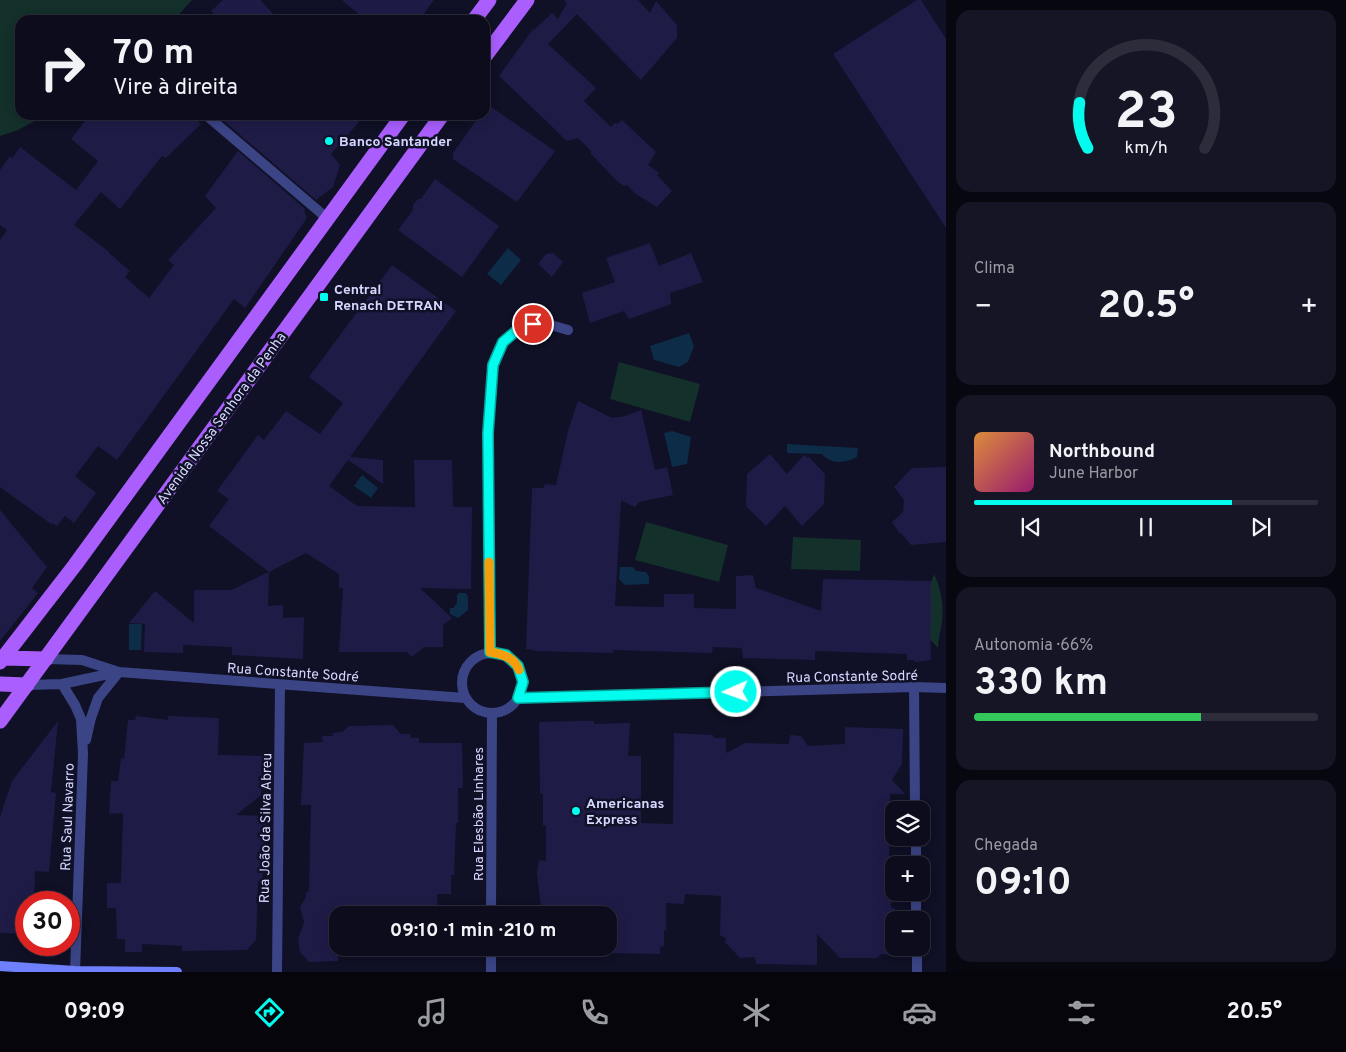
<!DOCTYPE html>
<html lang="pt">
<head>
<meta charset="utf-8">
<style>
	body { margin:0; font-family:Overpass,sans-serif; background:#151525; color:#f1f3f6; height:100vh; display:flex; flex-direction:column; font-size:19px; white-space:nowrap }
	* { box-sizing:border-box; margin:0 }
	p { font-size:16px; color:#9a9ba3 }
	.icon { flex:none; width:28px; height:28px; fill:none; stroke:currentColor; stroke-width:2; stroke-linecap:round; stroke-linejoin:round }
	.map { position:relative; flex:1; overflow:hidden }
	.sheet { display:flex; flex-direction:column; gap:10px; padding:10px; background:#07070f; width:400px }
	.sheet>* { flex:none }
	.guide { position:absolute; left:15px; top:15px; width:475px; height:105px; border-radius:15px; box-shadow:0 2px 12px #0003,0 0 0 1px #2c2c3b; background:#0c0c1c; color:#f1f3f6; overflow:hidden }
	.controls { position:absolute; left:885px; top:801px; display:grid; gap:10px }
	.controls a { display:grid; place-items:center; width:45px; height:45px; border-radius:10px; background:#0c0c1c; box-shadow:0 2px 12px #0003,0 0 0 1px #2c2c3b; font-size:25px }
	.speed { position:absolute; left:15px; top:891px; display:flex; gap:10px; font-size:25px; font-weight:700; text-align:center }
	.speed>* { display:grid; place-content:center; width:65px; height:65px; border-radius:50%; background:#0c0c1c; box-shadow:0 2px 12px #0003,0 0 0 1px #2c2c3b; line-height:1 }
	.speed .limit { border:8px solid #d22; background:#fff; color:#111 }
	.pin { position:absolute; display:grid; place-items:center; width:42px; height:42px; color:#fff; margin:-21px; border:2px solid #fff; border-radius:50%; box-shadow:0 1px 5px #0007 }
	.me { position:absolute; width:55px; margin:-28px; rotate:268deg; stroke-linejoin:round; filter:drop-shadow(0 0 4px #0008) }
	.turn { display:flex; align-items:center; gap:18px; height:105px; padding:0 15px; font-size:22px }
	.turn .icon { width:65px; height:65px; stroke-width:2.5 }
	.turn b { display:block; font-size:35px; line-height:42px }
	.big { font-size:38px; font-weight:700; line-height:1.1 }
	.sheet .tile { flex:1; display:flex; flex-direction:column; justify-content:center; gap:8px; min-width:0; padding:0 18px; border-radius:15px; background:#151525 }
	.sheet .dial { align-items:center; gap:0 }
	.dial svg { height:130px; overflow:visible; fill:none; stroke:#2c2c3b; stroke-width:7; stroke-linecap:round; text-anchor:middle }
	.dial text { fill:#f1f3f6; stroke:none }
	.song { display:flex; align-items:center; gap:15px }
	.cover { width:60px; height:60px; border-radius:8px; background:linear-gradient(135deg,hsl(30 70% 55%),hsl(320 70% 35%)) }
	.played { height:5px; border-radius:2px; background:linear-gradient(90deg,#04fcee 75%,#2c2c3b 75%) }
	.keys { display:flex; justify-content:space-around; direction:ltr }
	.heat { display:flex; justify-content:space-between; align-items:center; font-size:28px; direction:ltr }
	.charge { height:8px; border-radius:4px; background:linear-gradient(90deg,#34c759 66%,#2c2c3b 0) }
	.trip { position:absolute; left:329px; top:906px; width:288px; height:50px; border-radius:15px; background:#0c0c1c; box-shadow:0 2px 12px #0003,0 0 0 1px #2c2c3b; font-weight:700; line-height:50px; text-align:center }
	.tab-bar { display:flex; height:80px; justify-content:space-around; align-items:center; background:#05050b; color:#9a9ba3 }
	.tab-bar .icon { width:35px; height:35px }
	.tab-bar .active { color:#04fcee }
	.tab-bar b { font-size:22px; color:#f1f3f6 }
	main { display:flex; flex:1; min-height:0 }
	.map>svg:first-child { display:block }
	.green { fill:#13302b }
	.water { fill:#0d2c48 }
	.building { fill:#1e1c47 }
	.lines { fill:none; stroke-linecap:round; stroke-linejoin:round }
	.street { stroke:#3b4485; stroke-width:10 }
	.secondary { stroke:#6e80fd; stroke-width:10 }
	.primary { stroke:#a95efd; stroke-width:15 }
	.route-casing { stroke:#03a49b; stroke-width:12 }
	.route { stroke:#04fcee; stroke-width:9 }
	.slow { stroke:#f59e0b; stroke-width:9 }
	.poi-dot { fill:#04fcee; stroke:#101026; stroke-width:2 }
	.labels { text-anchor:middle; stroke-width:5; stroke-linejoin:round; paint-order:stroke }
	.poi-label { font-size:14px; font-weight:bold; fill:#d5d7ff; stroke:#101026; text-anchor:start }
	.street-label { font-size:14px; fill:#d5d7ff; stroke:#101026 }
</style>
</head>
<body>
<main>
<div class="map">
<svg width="946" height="972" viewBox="0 0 946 972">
	<rect width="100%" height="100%" fill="#101026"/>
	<path class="green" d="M0,0H192L174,20H20V115H46L18,130L0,136Z
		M619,362L700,384L690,422L610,399Z
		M646,522L728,545L719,582L635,560Z
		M793,537L861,540L860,571L791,569Z
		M934,574C941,589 944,605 942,621C941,630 938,639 938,648L919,628L918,618Z"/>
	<path class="water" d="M508,248L521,260L501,285L487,274Z
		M689,333L694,346L688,362L679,367L654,360L650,346Z
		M672,431L691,437L687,464L672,467L664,433Z
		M787,444L858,448L857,457C846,463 831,465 822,454L787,453Z
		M362,475L378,488L371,498L354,486Z
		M620,567H633L636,571L646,572L649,576V584L625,585L619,579Z
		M459,593H466L468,597V610L458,618L450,614V608H453L457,603V595Z
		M129,624H142L141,650H129Z"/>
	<path class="building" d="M223,0H260L279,20H220L211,11Z
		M342,0H434L419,20H366Z
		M564,0H638L650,13L656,1L677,25V38L641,80L577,14L548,44L596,88L584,101L611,127L615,123L617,124L622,120L656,152L648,165L659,173L657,175L672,191L657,207L636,194L627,185L624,186L617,181L591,154V151L578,138L567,141L499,76L533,29L534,30L552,13L558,19L567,3Z
		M917,0H921L946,39V228L833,54Z
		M487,104L555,151L517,202L453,159V153L480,115H485V108Z
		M90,115H192L201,124L166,158L162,156L120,209L101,192L74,225L109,252V253L130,271L125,277L149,298L174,265L168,260L216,208L205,196L238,151L305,209L304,210L307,218L245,308L234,299L117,460L98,446L75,476L96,493L74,523L65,516L57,526L52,523L51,524L0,487V240L7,230L0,225V170L10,156L12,159L20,147L76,190L98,161L71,139Z
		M217,115H365L331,154L340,165L333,187L316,200Z
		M435,179L499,226L462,277L398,230L413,210V205L418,199H421Z
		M650,243L659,266L691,253L703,282L670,293L671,304L629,319L624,311L590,323L582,293L615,282L606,258Z
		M553,253L563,262L552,277L538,264L546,254Z
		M392,265L456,311L350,457L383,460V484L348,460L329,486L357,506L416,507L415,506L414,460H452L453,507H472L471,589L420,588L452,618L443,625V647H424L412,657L407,652H339L343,588H339V574L306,553L269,572L209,526L229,499L217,491L258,435L264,440L286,411L320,434L343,403L309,377Z
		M578,401L612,418L625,416L641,410L655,470L667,467L673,495L639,502L635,507L621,500L615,606L664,607V594H694V608L736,609V576L753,575L756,588L821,611L823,579L931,581V625H930L931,660L915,662V660H907V654L815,651V660L743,658L742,648L713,647L712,653L613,650V653L534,651L535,650L526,649L532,488H544L545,484L556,485L568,431Z
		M770,454L787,474L804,455L808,458L809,457L825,474L824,504L802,526L785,506L766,526L746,506L747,474Z
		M946,467V542L911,545L901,533L900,534L892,522L903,512L904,500L894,487L912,468Z
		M0,510L47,567L32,588L38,593L0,641Z
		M269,572L268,606L283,605V618L304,617L303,659L232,655V647L183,645V653L144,652L145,624L129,623L155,591L194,623V590H231Z
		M136,716L168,720V716L219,718L218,755L263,756L261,795L236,815L267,816L262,882L258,881L256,940L247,950L182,951V946L142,944V952H125V939H117L116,908H107V883H121L123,813L109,814L111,781H118L121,758L124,759L128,720H135Z
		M58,721L51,792L56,793L49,872L35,871L34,902H26V934L0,933V817L12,781Z
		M580,721H594V724L630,723L628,756H641V823L673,824L674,733L713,735L714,738H726V753L745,743L789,744L790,735L801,736L808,746L845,744V727L903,729L902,764L892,780L905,794H890L889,856H894V884L891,889V908H895L894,955L881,954L877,958H840L817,934V965L756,964L755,957L740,958L725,942L726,938L720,935L721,896L685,894L684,904L666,903V930H664V946L660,947V954L608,953V915H542L537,873L539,860L546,861V825L543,826V794L540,793L539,722Z
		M393,725L401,734H410L411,738H419V743H462L463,788H458V823H456L454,875H451V894H437L438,915H338V961L309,962L300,952L298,939L304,922L300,907L306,897V892L309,891L311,805H301L304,743L323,742L322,736H333L332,733L342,732L349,726Z"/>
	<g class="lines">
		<path class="street" d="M206,115L328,219
			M490,652L488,433L493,365L503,342L522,326L544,323L568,330
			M462 683a30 30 0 1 1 60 0a30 30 0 1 1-60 0Z
			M46,659L82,660L119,672L465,698
			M62,684L75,705L81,719L83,754L75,972
			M27,685L62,684L118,672
			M914,687L915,810
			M518,698L914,687L946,688
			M86,740L91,718L98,698L119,672
			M916,838V865
			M916,892V920
			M491,915L492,713
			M917,948V972
			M277,972L280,685
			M491,972V948"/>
		<path class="secondary" d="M0,966L75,971L177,972"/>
		<path class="primary" d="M474,20L489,0
			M485,56L527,0
			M3,658L46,659
			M0,662L75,565L403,115
			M0,684L27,685
			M0,721L442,115"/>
	</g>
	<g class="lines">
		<g class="route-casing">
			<path id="route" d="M533,324L522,326L503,342L493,365L488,433L490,652L506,655L518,666L523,682L518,698L736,692"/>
		</g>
		<use href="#route" class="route"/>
		<path class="slow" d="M489,562L490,652C502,654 514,657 519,670"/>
	</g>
	<g class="poi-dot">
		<circle cx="329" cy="141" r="5"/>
		<rect x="319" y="292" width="10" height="10" rx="2.5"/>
		<circle cx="576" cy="811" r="5"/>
	</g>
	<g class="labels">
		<g class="poi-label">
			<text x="339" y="146">Banco Santander</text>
			<text x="334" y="294">Central<tspan x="334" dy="16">Renach DETRAN</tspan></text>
			<text x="586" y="808">Americanas<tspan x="586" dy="16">Express</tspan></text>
		</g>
		<g class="street-label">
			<text transform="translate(221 418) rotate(-54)" y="5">Avenida Nossa Senhora da Penha</text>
			<text transform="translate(293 672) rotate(4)" y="5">Rua Constante Sodré</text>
			<text transform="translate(852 676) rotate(-1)" y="5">Rua Constante Sodré</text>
			<text transform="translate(478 814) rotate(-90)" y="5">Rua Elesbão Linhares</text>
			<text transform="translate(67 817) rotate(-88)" y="5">Rua Saul Navarro</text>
			<text transform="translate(265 828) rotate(-89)" y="5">Rua João da Silva Abreu</text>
		</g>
	</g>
</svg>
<div class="controls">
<a><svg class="icon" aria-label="layers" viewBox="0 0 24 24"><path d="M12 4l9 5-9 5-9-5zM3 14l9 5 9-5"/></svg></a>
<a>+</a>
<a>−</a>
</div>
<div class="speed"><div class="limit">30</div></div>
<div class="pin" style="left:533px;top:324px;background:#d93025"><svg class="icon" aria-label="arrive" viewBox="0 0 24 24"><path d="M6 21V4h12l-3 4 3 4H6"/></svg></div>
<svg class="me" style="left:736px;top:692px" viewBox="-20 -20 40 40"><circle r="17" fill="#04fcee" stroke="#fff" stroke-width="3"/><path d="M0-11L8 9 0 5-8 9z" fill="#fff"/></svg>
<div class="trip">09:10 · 1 min · 210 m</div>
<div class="guide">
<div class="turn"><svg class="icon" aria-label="right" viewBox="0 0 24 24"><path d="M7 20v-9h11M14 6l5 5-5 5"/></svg><div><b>70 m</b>Vire à direita</div></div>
</div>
</div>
<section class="sheet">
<div class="tile dial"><svg viewBox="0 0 100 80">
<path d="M14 69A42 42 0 1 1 86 69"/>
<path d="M14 69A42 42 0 0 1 9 41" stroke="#04fcee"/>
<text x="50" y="56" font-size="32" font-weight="700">23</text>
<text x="50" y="72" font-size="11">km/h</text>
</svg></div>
<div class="tile"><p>Clima</p>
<div class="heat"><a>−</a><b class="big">20.5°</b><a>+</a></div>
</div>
<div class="tile">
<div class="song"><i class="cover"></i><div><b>Northbound</b><p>June Harbor</p></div></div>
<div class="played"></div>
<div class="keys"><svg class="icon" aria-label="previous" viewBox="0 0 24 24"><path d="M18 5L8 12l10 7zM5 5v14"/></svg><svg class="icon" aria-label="pause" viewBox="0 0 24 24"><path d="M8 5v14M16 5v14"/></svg><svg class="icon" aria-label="next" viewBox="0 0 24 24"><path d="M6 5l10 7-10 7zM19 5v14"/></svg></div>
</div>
<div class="tile"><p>Autonomia · 66%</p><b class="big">330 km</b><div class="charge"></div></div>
<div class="tile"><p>Chegada</p><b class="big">09:10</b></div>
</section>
</main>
<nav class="tab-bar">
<b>09:09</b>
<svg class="icon active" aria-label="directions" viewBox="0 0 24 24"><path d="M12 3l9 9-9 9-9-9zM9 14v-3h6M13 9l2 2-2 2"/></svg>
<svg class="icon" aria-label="music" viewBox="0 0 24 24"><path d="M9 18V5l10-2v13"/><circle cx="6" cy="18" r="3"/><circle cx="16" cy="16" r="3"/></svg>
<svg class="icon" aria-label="phone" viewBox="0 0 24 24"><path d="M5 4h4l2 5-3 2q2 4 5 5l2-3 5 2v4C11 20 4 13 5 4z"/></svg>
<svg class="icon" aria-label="climate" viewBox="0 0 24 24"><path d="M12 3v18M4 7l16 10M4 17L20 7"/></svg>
<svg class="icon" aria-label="car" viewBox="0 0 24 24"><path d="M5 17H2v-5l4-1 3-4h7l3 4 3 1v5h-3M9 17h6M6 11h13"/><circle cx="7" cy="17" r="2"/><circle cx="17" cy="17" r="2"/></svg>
<svg class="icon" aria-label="filters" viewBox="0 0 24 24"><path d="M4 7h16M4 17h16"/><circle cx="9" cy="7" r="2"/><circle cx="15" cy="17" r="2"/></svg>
<b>20.5°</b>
</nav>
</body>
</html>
